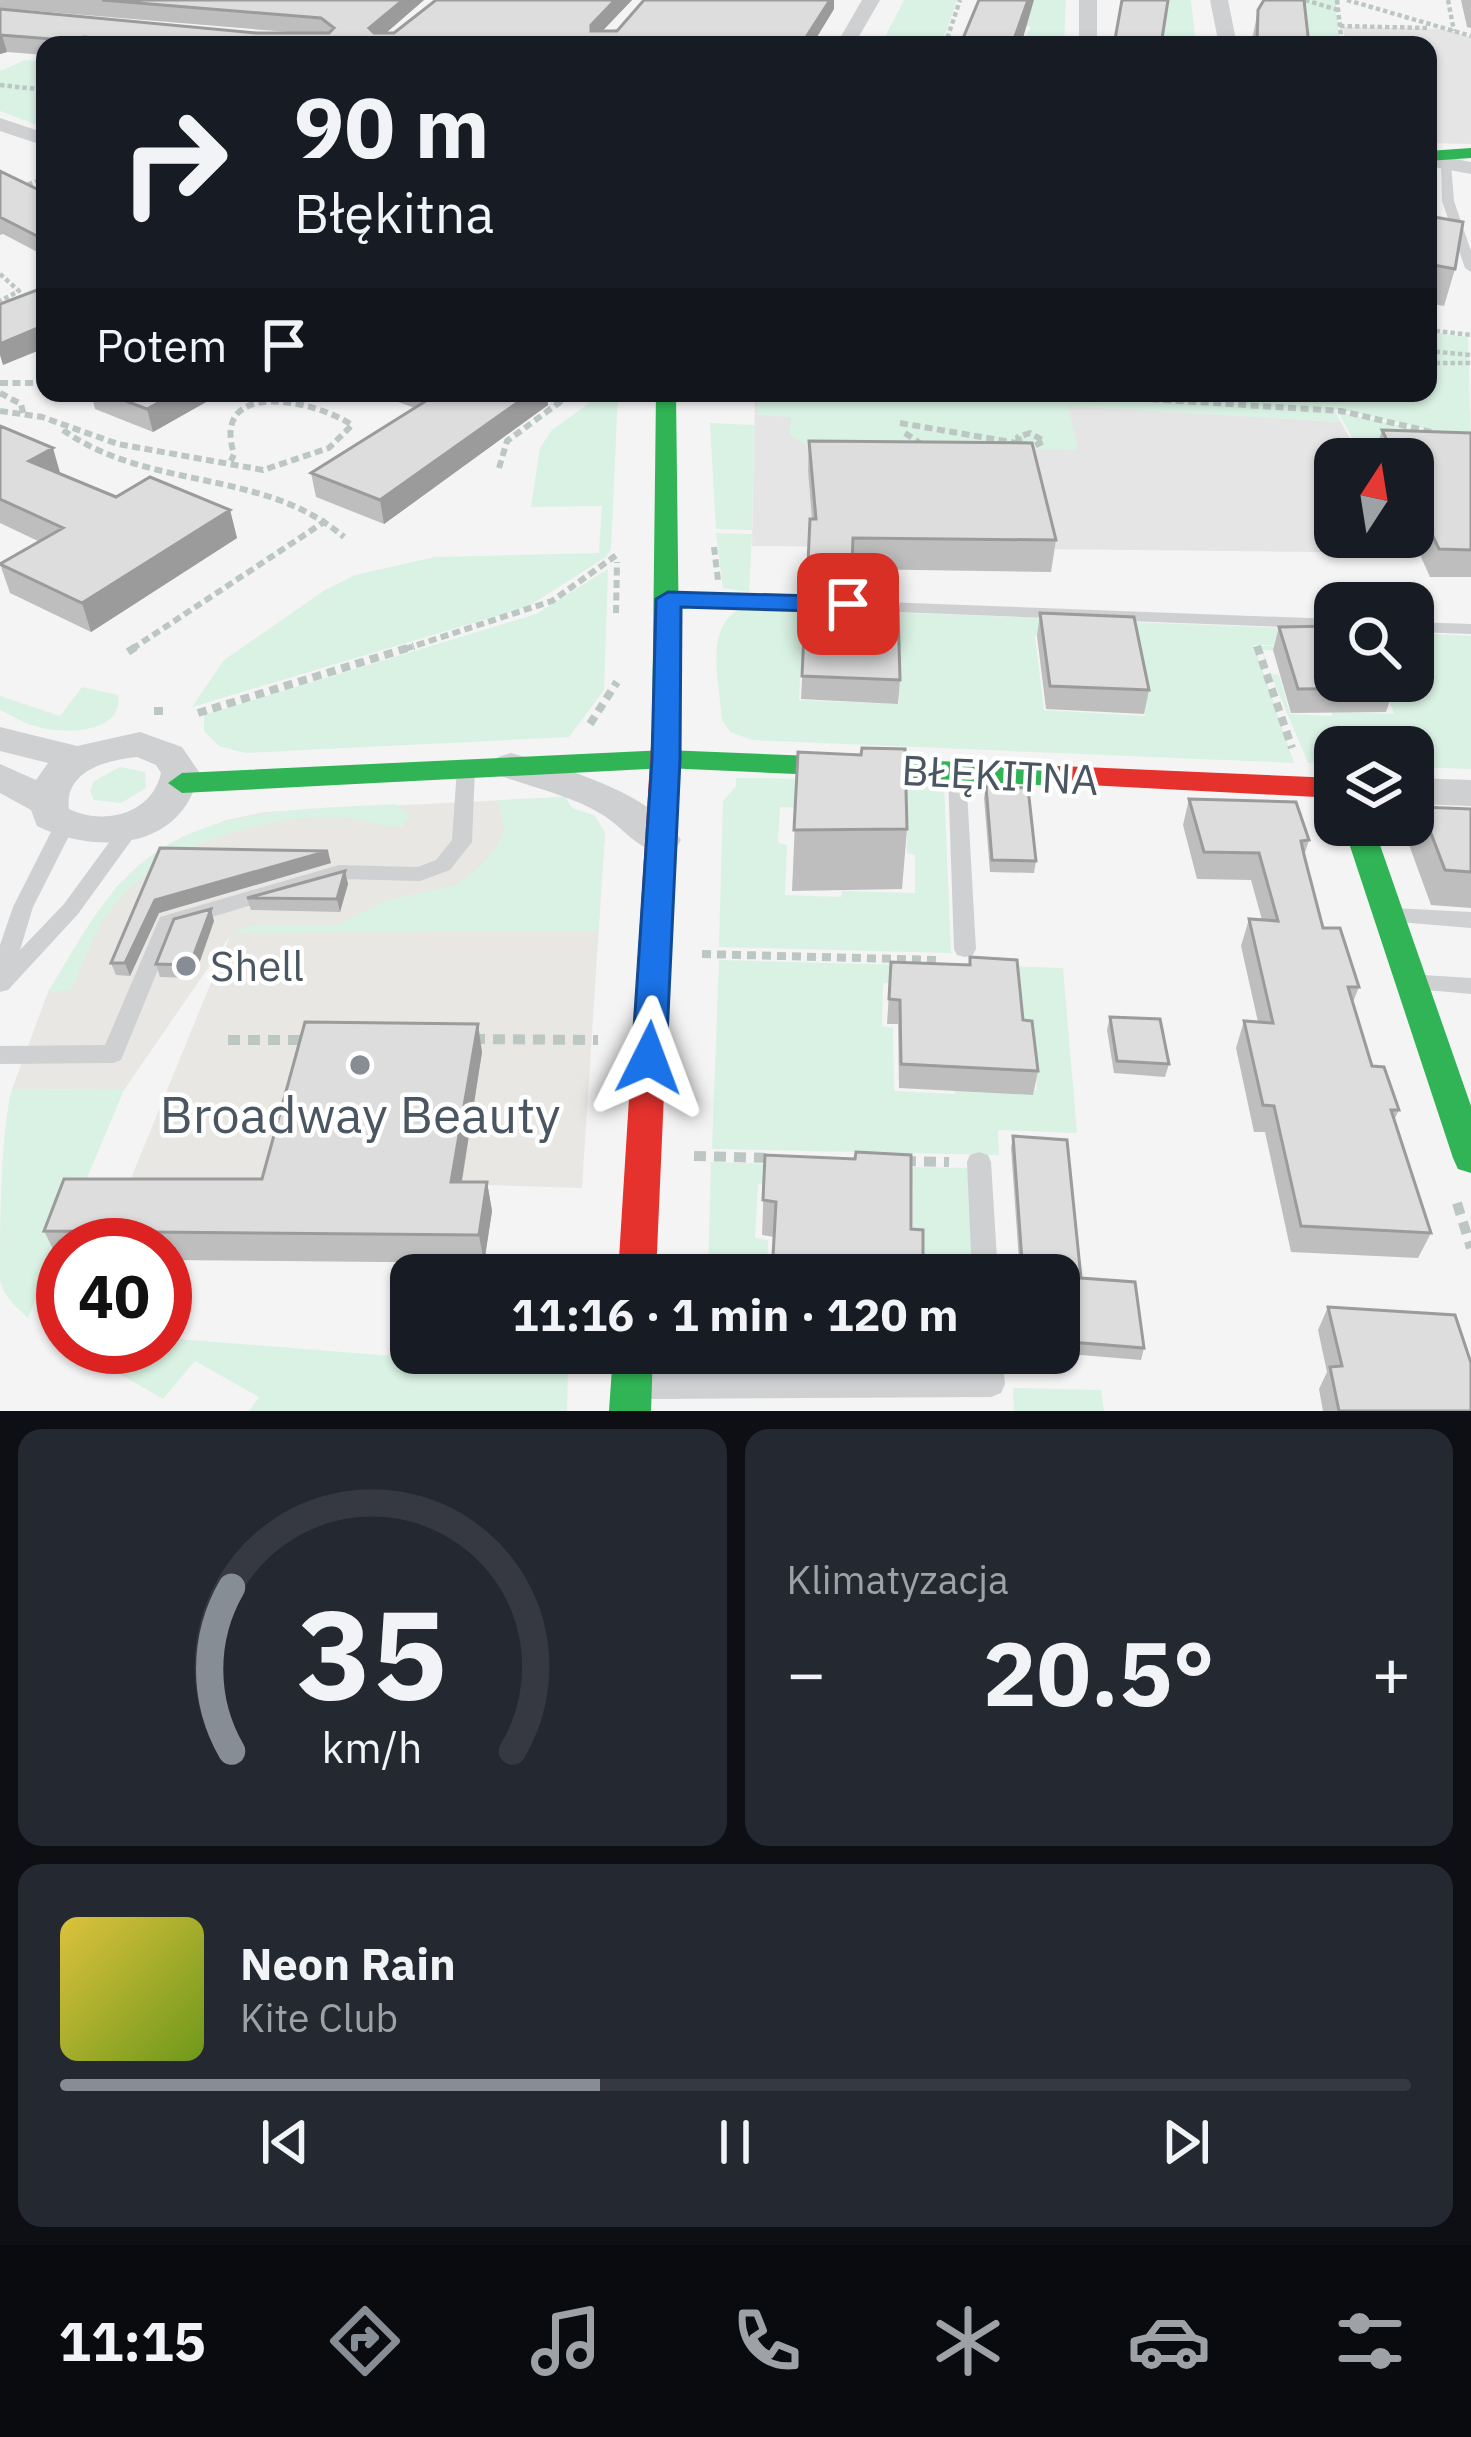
<!DOCTYPE html>
<html lang="pl">
<head>
<meta charset="utf-8">
<style>
	body { margin:0; font-family:"IBM Plex Sans",sans-serif; background:#242831; color:#f1f3f6; height:100vh; display:flex; flex-direction:column; font-size:45px; white-space:nowrap }
	* { box-sizing:border-box; margin:0 }
	p { font-size:39px; color:#9ea1a6 }
	.icon { flex:none; width:66px; height:66px; fill:none; stroke:currentColor; stroke-width:2; stroke-linecap:round; stroke-linejoin:round }
	.map { position:relative; height:1411px; overflow:hidden }
	.sheet { display:flex; flex-direction:column; gap:18px; padding:18px; background:#0d0f14; flex:1 }
	.sheet>* { flex:none }
	.guide { position:absolute; left:36px; top:36px; width:1401px; height:366px; border-radius:24px; box-shadow:0 3px 9px #0004; background:#171b24; color:#f1f3f6; overflow:hidden }
	.needle { width:78px; rotate:12deg }
	.fabs { position:absolute; left:1314px; top:438px; display:grid; gap:24px }
	.fabs a { display:grid; place-items:center; width:120px; height:120px; border-radius:24px; background:#171b24; box-shadow:0 3px 9px #0004; font-size:60px }
	.speed { position:absolute; left:36px; top:1218px; display:flex; gap:24px; font-size:60px; font-weight:700; text-align:center }
	.speed>* { display:grid; place-content:center; width:156px; height:156px; border-radius:50%; background:#171b24; box-shadow:0 3px 9px #0004; line-height:1 }
	.speed .limit { border:18px solid #d22; background:#fff; color:#111 }
	.pin { position:absolute; display:grid; place-items:center; width:102px; height:102px; color:#fff; margin:-51px; border-radius:24px; box-shadow:0 6px 18px #0006 }
	.me { position:absolute; width:132px; margin:-66px; rotate:3deg; stroke-linejoin:round; filter:drop-shadow(0 0 9px #0008) }
	.turn { display:flex; align-items:center; gap:42px; height:252px; padding:0 60px; font-size:54px }
	.turn .icon { width:156px; height:156px; stroke-width:2.5 }
	.turn b { display:block; font-size:84px; line-height:102px }
	.then { display:flex; align-items:center; height:114px; padding:0 60px; background:#0003; gap:24px; font-size:45px }
	.big { font-size:90px; font-weight:700; line-height:1.1 }
	.sheet .tile { flex:1; display:flex; flex-direction:column; justify-content:center; gap:18px; min-width:0; padding:0 42px; border-radius:24px; background:#242831 }
	.sheet .dial { align-items:center; gap:0 }
	.dial svg { height:312px; overflow:visible; fill:none; stroke:#363941; stroke-width:7; stroke-linecap:round; text-anchor:middle }
	.dial text { fill:#f1f3f6; stroke:none }
	.song { display:flex; align-items:center; gap:36px }
	.cover { width:144px; height:144px; border-radius:18px; background:linear-gradient(135deg,hsl(50 70% 55%),hsl(80 70% 35%)) }
	.played { height:12px; border-radius:6px; background:linear-gradient(90deg,#868d94 40%,#363941 40%) }
	.keys { display:flex; justify-content:space-around; direction:ltr }
	.heat { display:flex; justify-content:space-between; align-items:center; font-size:66px; direction:ltr }
	.sheet .tiles { flex:1; display:grid; gap:18px; grid-template-columns:1fr 1fr }
	.tile:last-child { grid-column:span 2 }
	.trip { position:absolute; left:390px; top:1254px; width:690px; height:120px; border-radius:24px; background:#171b24; box-shadow:0 3px 9px #0004; font-weight:700; line-height:120px; text-align:center }
	.dock { display:flex; height:192px; justify-content:space-around; align-items:center; background:#090b0e; color:#9ea1a6 }
	.dock .icon { width:84px; height:84px }
	.dock .on { color:#868d94 }
	.dock b { font-size:54px; color:#f1f3f6 }
	.map>svg:first-child { display:block }
	.commercial { fill:#e8e7e3 }
	.education { fill:#e6e5e6 }
	.green { fill:#d9f2e3 }
	.lines { fill:none; stroke-linecap:round; stroke-linejoin:round }
	.path-far3 { stroke:#bcc7c4; stroke-width:4.5; stroke-dasharray:4.5 3; stroke-linecap:butt }
	.path-far2 { stroke:#bcc7c4; stroke-width:6; stroke-dasharray:8 4.5; stroke-linecap:butt }
	.path-far1 { stroke:#bcc7c4; stroke-width:8; stroke-dasharray:9 6; stroke-linecap:butt }
	.path { stroke:#bcc7c4; stroke-width:10; stroke-dasharray:12 8; stroke-linecap:butt }
	.lane { fill:#ced0d2; fill-rule:evenodd }
	.street { fill:#ced0d2; fill-rule:evenodd }
	.fast { fill:#30b455; fill-rule:evenodd }
	.jam { fill:#e5322d; fill-rule:evenodd }
	.wall { fill:#bebebf }
	.shaded-wall { fill:#9b9b9b }
	.building { fill:#ddddde; stroke:#9b9b9b; stroke-width:3 }
	.route { fill:#1a73e8; stroke:#114b97; stroke-width:3 }
	.poi-dot { fill:#868d94; stroke:#fff; stroke-width:4.5 }
	.labels { text-anchor:middle; stroke-width:9; stroke-linejoin:round; paint-order:stroke }
	.street-label { font-size:42px; fill:#4a5661; stroke:#fff }
	.poi-label { font-size:42px; fill:#4a5661; stroke:#fff; text-anchor:start }
	.near-poi-label { font-size:51px; fill:#4a5661; stroke:#fff }
</style>
</head>
<body>
<div class="map">
<svg width="1471" height="1411" viewBox="0 0 1471 1411">
	<rect width="100%" height="100%" fill="#f4f4f4"/>
	<path class="commercial" d="M565,797L572,808L595,816L605,833L582,1188L280,1179L127,1188L230,936L124,1090L12,1089L48,992L72,953L117,886L172,843L226,820L265,812Z"/>
	<path class="education" d="M1343,27L1443,29L1471,37V144L1428,143V45H1346Z
		M755,393H863L1341,422L1361,459H1335V537H1404L1413,553L752,546Z"/>
	<path class="green" d="M904,0H957L941,45H881Z
		M1028,0H1066L1064,45H1021L1031,27L1026,25Z
		M1157,0H1191L1196,45L1162,44Z
		M1303,0H1335L1340,45H1291Z
		M25,60L45,62V128L0,111V71Z
		M1428,332L1468,337L1471,439L1340,409L1334,410L1341,422L1068,406L1078,450L812,448L790,435L791,417L757,415L756,393H1428Z
		M590,393H618L611,549L606,557L529,606L192,707L224,660L325,590L355,575L435,557L599,553L602,506L531,507L540,448L552,430L588,404Z
		M1338,412L1445,436L1419,457L1373,455V459H1364Z
		M710,423L754,425L752,530L716,529Z
		M716,533L752,534L749,592L723,588Z
		M608,569L604,690L569,737L245,753L219,746L204,731V715L536,614Z
		M744,607L846,610V627L803,626L799,700L899,704L897,629L851,611L1076,619L1080,636H1035L1044,710L1145,716L1132,639L1080,620L1307,629L1311,651L1263,650L1270,674L1279,675L1290,714L1332,716V712L1394,714L1385,686L1376,681H1413V633L1471,636V769L1413,767V747H1335V764L1308,763L1259,646H1306L1254,645L1294,763L752,740L730,732L722,720C719,678 703,624 744,607Z
		M82,687L118,695C125,734 60,735 35,726C23,723 11,715 0,710V696L60,716Z
		M120,767L145,772L146,788L121,803L94,800L90,791L94,781Z
		M736,778L840,779L839,809L780,807L778,843L787,845L785,895L841,897L842,891L915,893V855L907,853V805L857,803L856,780L944,784L951,953L719,947L723,801L736,786Z
		M565,797L572,808L595,816L605,833L598,931L233,933L252,925H336L388,900L456,885L482,865L498,844L504,830L498,800Z
		M395,804L410,815L402,827C380,827 359,818 338,817C263,815 161,846 113,907C94,931 83,962 72,990L48,992C70,956 91,916 120,884C189,805 299,810 395,804Z
		M719,960L946,966L947,984L883,983L882,1026L893,1028L894,1091L955,1094V1087L1037,1090L1032,1042L964,978L963,965L1063,968L1077,1133L998,1130L999,1155L712,1149Z
		M12,1089L124,1090L28,1318C17,1308 3,1296 0,1280C0,1234 0,1133 12,1089Z
		M711,1162L832,1166V1188L758,1184L755,1238L768,1240L767,1275H708Z
		M851,1166L970,1168L976,1275H924V1261L913,1259V1186L852,1182Z
		M165,1338L568,1370L567,1411H249L259,1397L195,1361L163,1399L75,1348L165,1347Z
		M705,1353H980L981,1376L705,1377Z
		M1013,1388L1101,1390L1104,1411H1014Z"/>
	<g class="lines">
		<path class="path-far3" d="M1305,0L1338,10
			M1337,0L1342,45
			M1347,0L1471,36
			M1448,0L1454,31
			M1340,26L1428,28
			M945,45L960,0
			M0,85L45,90
			M0,195L40,180
			M0,274L19,291L0,301
			M1428,330L1471,335
			M1428,351L1471,355
			M1428,363H1471"/>
		<path class="path-far2" d="M0,383H45
			M0,393L21,404L23,413
			M1051,393L1341,411L1436,433
			M0,411L42,417L118,444L263,470L329,448L352,425C315,400 210,378 234,454L231,461
			M900,423L1034,446L1044,441L1030,433L1018,437L1020,442
			M63,430C149,491 263,468 344,537
			M905,433L923,445
			M499,468L507,441L560,402L549,393
			M714,547L718,580
			M616,613L617,562
			M132,649L327,520
			M405,649L552,601L618,554"/>
		<path class="path-far1" d="M1257,646L1292,748
			M128,652L137,646
			M154,711H167
			M198,713L414,646
			M590,724L617,682
			M702,954L939,960"/>
		<path class="path" d="M473,1039L598,1040
			M228,1040H308
			M694,1156L769,1158
			M904,1161L949,1162
			M1457,1203L1471,1248"/>
		<path class="lane" d="M1446,161L1451,164L1454,201L1471,251V272L1465,268L1442,201L1441,164Z
			M668,594L1335,619V629L662,603L660,599Z
			M1413,622L1471,624V634L1413,632Z
			M466,762L475,768L472,842L450,870L420,881L339,879L175,928L121,1060L113,1063L0,1064V1046L105,1045L160,917L339,865L418,867L436,860L452,840L457,768Z
			M957,767L966,773L976,949L973,955L965,957L957,955L954,949L948,773Z
			M64,819L71,821L74,826L33,907L20,950L64,904L124,822H138L141,827L78,914L8,990L0,992V945L13,907L54,826L57,821Z
			M1394,908L1471,912V928L1387,921L1384,916L1387,911Z
			M1423,975L1471,978V994L1415,989L1412,983L1415,977Z
			M979,1152L988,1155L991,1162L998,1275H972L967,1162L970,1155Z
			M976,1353H1002L1005,1384L1001,1393L991,1397L648,1399L638,1395L634,1386L638,1377L648,1373L977,1371Z"/>
		<path class="street" d="M17,0H41L0,18V7Z
			M862,0H880L854,45H836Z
			M1079,0H1097V45H1079Z
			M1210,0H1228L1237,45H1219Z
			M0,118L45,133V146L0,131Z
			M1428,154L1471,162V174L1428,166Z
			M0,727L77,746L140,732L182,747L199,772C184,851 96,855 37,826L31,810L0,793V764L36,780L48,763L0,751ZM137,757L156,765L161,773C152,814 104,826 69,809C64,771 106,760 137,757Z
			M511,753C561,767 653,793 681,840L675,850C643,859 628,831 603,815C573,796 531,787 498,775L492,766L498,757Z
			M1413,778L1471,780V806L1413,804Z"/>
		<path class="fast" d="M1471,148V158L1428,161V151Z
			M656,393H676L680,730L666,739L652,730Z
			M666,750L1060,766L1074,776L1060,786L666,768L182,793L168,783L182,773Z
			M1343,825H1373L1471,1106V1173L1458,1169L1453,1158Z
			M613,1353H653L651,1411H609Z"/>
		<path class="jam" d="M666,721L680,730L656,1275H618L652,730Z
			M1060,766L1335,778V798L1050,783L1046,776L1050,769Z"/>
	</g>
	<path class="wall" d="M0,0H424L386,33H394L436,0H632L602,31L834,9L812,45H45V55L7,52L0,54V9L257,33H300L0,8Z
		M1461,0H1471V28L1467,27Z
		M1258,10L1309,45H1251Z
		M0,171L45,193V256L3,234L0,235Z
		M1428,216L1455,269L1444,306L1428,303Z
		M91,393H222L153,432L95,409Z
		M373,393H547L548,405L384,524L316,497L311,473L415,408Z
		M0,426L61,474L116,497L230,510L237,538L91,632L10,593L0,564L40,542L0,523Z
		M1382,430L1471,433V577H1430L1412,537L1413,459H1375L1374,456Z
		M809,441L1056,540L1051,572L852,569L851,605L900,680L898,704L801,699L810,519H812L808,471Z
		M1040,613L1149,690L1144,714L1046,709L1037,636Z
		M1279,627L1394,688L1386,712L1291,713L1273,650Z
		M798,752L907,829L902,889L792,891Z
		M986,786L1036,861L1034,873L990,872L984,798Z
		M1189,799L1309,840L1304,856L1323,928L1359,987L1353,1002L1372,1066L1399,1110L1394,1120L1431,1233L1418,1258L1291,1252L1265,1132H1254L1236,1048L1244,1021L1258,1022L1241,946L1249,919L1262,920L1251,880L1197,879L1183,825Z
		M1421,807L1471,809V908L1431,905L1408,842Z
		M160,848L331,863L159,913L130,976L116,975L111,963Z
		M345,871L348,884L340,912L251,910L247,898Z
		M214,921L194,978L160,977L156,964Z
		M970,957L1023,1020L1038,1071L1033,1095L899,1088L898,1024H887L891,962L969,965Z
		M1110,1017L1169,1064L1165,1077L1114,1073L1107,1030Z
		M482,1052L462,1182H487L492,1211L484,1263L165,1260V1245H63V1259H58L44,1231L262,1179Z
		M1013,1136L1081,1278L1144,1348L1141,1360L1057,1353H1059V1275H1020L1011,1148Z
		M765,1155L911,1229L774,1237L762,1235Z
		M1328,1307L1471,1411H1323L1319,1389L1327,1372L1318,1330Z"/>
	<path class="shaded-wall" d="M403,0H424L372,45L369,28Z
		M615,0H632L592,42L591,25Z
		M830,0H834V9L812,45H801Z
		M1028,0H1034L1021,45H1012Z
		M0,35H2L7,52L0,54Z
		M45,325V348L3,365L0,355V344Z
		M176,393H222L153,432L147,409Z
		M531,393H547L548,405L384,524L380,500Z
		M53,448L61,476L29,461Z
		M230,510L237,538L91,632L82,603Z
		M328,851L331,863L159,913L130,976L125,963L155,900Z
		M345,871L348,884L340,912L337,899Z
		M211,909L214,921L194,978L190,965Z
		M478,1024L482,1052L457,1210L451,1182Z
		M487,1182L492,1211L484,1263L479,1235Z"/>
	<path class="building" d="M102,0H403L369,28L374,33H394L436,0H615L591,25V31H617L644,0H830L801,45H174L84,37L78,41L0,35V9L257,33H329L334,28L321,18Z
		M979,0H1028L1012,45L961,43Z
		M1122,0H1168L1161,45H1114Z
		M1264,0H1304L1309,45H1257L1258,10Z
		M0,171L45,193V240L0,217Z
		M1428,216L1463,222L1455,269L1428,264Z
		M45,287V325L0,344V304Z
		M105,393H176L147,409Z
		M434,393H531L380,500L311,473L437,394Z
		M0,426L53,448L29,461L116,497L150,477L230,510L82,603L0,564L63,528L0,499Z
		M1382,430L1471,433V550L1439,549L1413,495V459H1396Z
		M809,441L1032,443L1056,540L853,538L852,565L808,563L810,519H816Z
		M806,590L851,592V605L898,607L900,680L802,676Z
		M1040,613L1134,617L1149,690L1050,686Z
		M1335,626V681H1391L1394,688L1298,689L1279,627Z
		M862,748L905,749L907,829L794,830L798,752L861,755Z
		M986,786L1028,788L1036,861L992,860Z
		M1189,799L1296,802L1309,840L1301,841L1304,855L1323,928H1340L1359,987H1348L1372,1066L1384,1067L1399,1110H1391L1431,1233L1301,1226L1274,1106L1263,1105L1244,1021L1273,1023L1249,919L1278,921L1259,853L1204,852Z
		M1421,807L1471,809V872L1445,870Z
		M160,848L328,851L155,900L125,963H111Z
		M345,871L337,899L247,898Z
		M211,909L190,965L156,964L174,919Z
		M970,957L1017,960L1023,1020L1032,1021L1038,1071L901,1064L900,1000L889,999L891,962L970,965Z
		M1110,1017L1160,1019L1169,1064L1117,1061Z
		M305,1022L478,1024L451,1182H487L479,1235L44,1231L64,1179H262Z
		M1013,1136L1067,1140L1081,1278L1135,1282L1144,1348L1059,1341V1275H1023Z
		M856,1152L911,1155V1229L923,1230V1275H772L776,1202L763,1200L765,1155L855,1159Z
		M1328,1307L1455,1315L1471,1363V1411H1339L1330,1367L1342,1366Z"/>
	<path class="route" d="M668,592L848,597L861,604L848,612L681,607L680,759L666,1058L661,1068L649,1072L637,1068L632,1058L652,759L656,599Z"/>
	<g class="poi-dot">
		<circle cx="186" cy="966" r="12"/>
		<circle cx="360" cy="1065" r="12"/>
	</g>
	<g class="labels">
		<g class="street-label">
			<text transform="translate(1000 775) rotate(3)" y="15">BŁĘKITNA</text>
		</g>
		<g class="poi-label">
			<text x="210" y="981">Shell</text>
		</g>
		<g class="near-poi-label">
			<text x="360" y="1133">Broadway Beauty</text>
		</g>
	</g>
</svg>
<div class="fabs">
<a><svg class="needle" viewBox="-14 -14 28 28"><path d="M0-13l5 13h-10z" fill="#e53935"/><path d="M0 13l5-13h-10z" fill="#9ea1a6"/></svg></a>
<a><svg class="icon" aria-label="search" viewBox="0 0 24 24"><circle cx="10" cy="10" r="6"/><path d="M15 15l6 6"/></svg></a>
<a><svg class="icon" aria-label="layers" viewBox="0 0 24 24"><path d="M12 4l9 5-9 5-9-5zM3 14l9 5 9-5"/></svg></a>
</div>
<div class="speed"><div class="limit">40</div></div>
<div class="pin" style="left:848px;top:604px;background:#d93025"><svg class="icon" aria-label="arrive" viewBox="0 0 24 24"><path d="M6 21V4h12l-3 4 3 4H6"/></svg></div>
<svg class="me" style="left:649px;top:1058px" viewBox="-20 -20 40 40"><path d="M0-17L14 15 0 8-14 15z" fill="#1a73e8" stroke="#fff" stroke-width="4"/></svg>
<div class="trip">11:16 · 1 min · 120 m</div>
<div class="guide">
<div class="turn"><svg class="icon" aria-label="right" viewBox="0 0 24 24"><path d="M7 20v-9h11M14 6l5 5-5 5"/></svg><div><b>90 m</b>Błękitna</div></div>
<div class="then">Potem<svg class="icon" aria-label="arrive" viewBox="0 0 24 24"><path d="M6 21V4h12l-3 4 3 4H6"/></svg></div>
</div>
</div>
<section class="sheet">
<div class="tiles">
<div class="tile dial"><svg viewBox="0 0 100 80">
<path d="M14 69A42 42 0 1 1 86 69"/>
<path d="M14 69A42 42 0 0 1 14 27" stroke="#868d94"/>
<text x="50" y="56" font-size="32" font-weight="700">35</text>
<text x="50" y="72" font-size="11">km/h</text>
</svg></div>
<div class="tile"><p>Klimatyzacja</p>
<div class="heat"><a>−</a><b class="big">20.5°</b><a>+</a></div>
</div>
<div class="tile">
<div class="song"><i class="cover"></i><div><b>Neon Rain</b><p>Kite Club</p></div></div>
<div class="played"></div>
<div class="keys"><svg class="icon" aria-label="previous" viewBox="0 0 24 24"><path d="M18 5L8 12l10 7zM5 5v14"/></svg><svg class="icon" aria-label="pause" viewBox="0 0 24 24"><path d="M8 5v14M16 5v14"/></svg><svg class="icon" aria-label="next" viewBox="0 0 24 24"><path d="M6 5l10 7-10 7zM19 5v14"/></svg></div>
</div>
</div>
</section>
<nav class="dock">
<b>11:15</b>
<svg class="icon on" aria-label="directions" viewBox="0 0 24 24"><path d="M12 3l9 9-9 9-9-9zM9 14v-3h6M13 9l2 2-2 2"/></svg>
<svg class="icon" aria-label="music" viewBox="0 0 24 24"><path d="M9 18V5l10-2v13"/><circle cx="6" cy="18" r="3"/><circle cx="16" cy="16" r="3"/></svg>
<svg class="icon" aria-label="phone" viewBox="0 0 24 24"><path d="M5 4h4l2 5-3 2q2 4 5 5l2-3 5 2v4C11 20 4 13 5 4z"/></svg>
<svg class="icon" aria-label="climate" viewBox="0 0 24 24"><path d="M12 3v18M4 7l16 10M4 17L20 7"/></svg>
<svg class="icon" aria-label="car" viewBox="0 0 24 24"><path d="M5 17H2v-5l4-1 3-4h7l3 4 3 1v5h-3M9 17h6M6 11h13"/><circle cx="7" cy="17" r="2"/><circle cx="17" cy="17" r="2"/></svg>
<svg class="icon" aria-label="filters" viewBox="0 0 24 24"><path d="M4 7h16M4 17h16"/><circle cx="9" cy="7" r="2"/><circle cx="15" cy="17" r="2"/></svg>
</nav>
</body>
</html>
